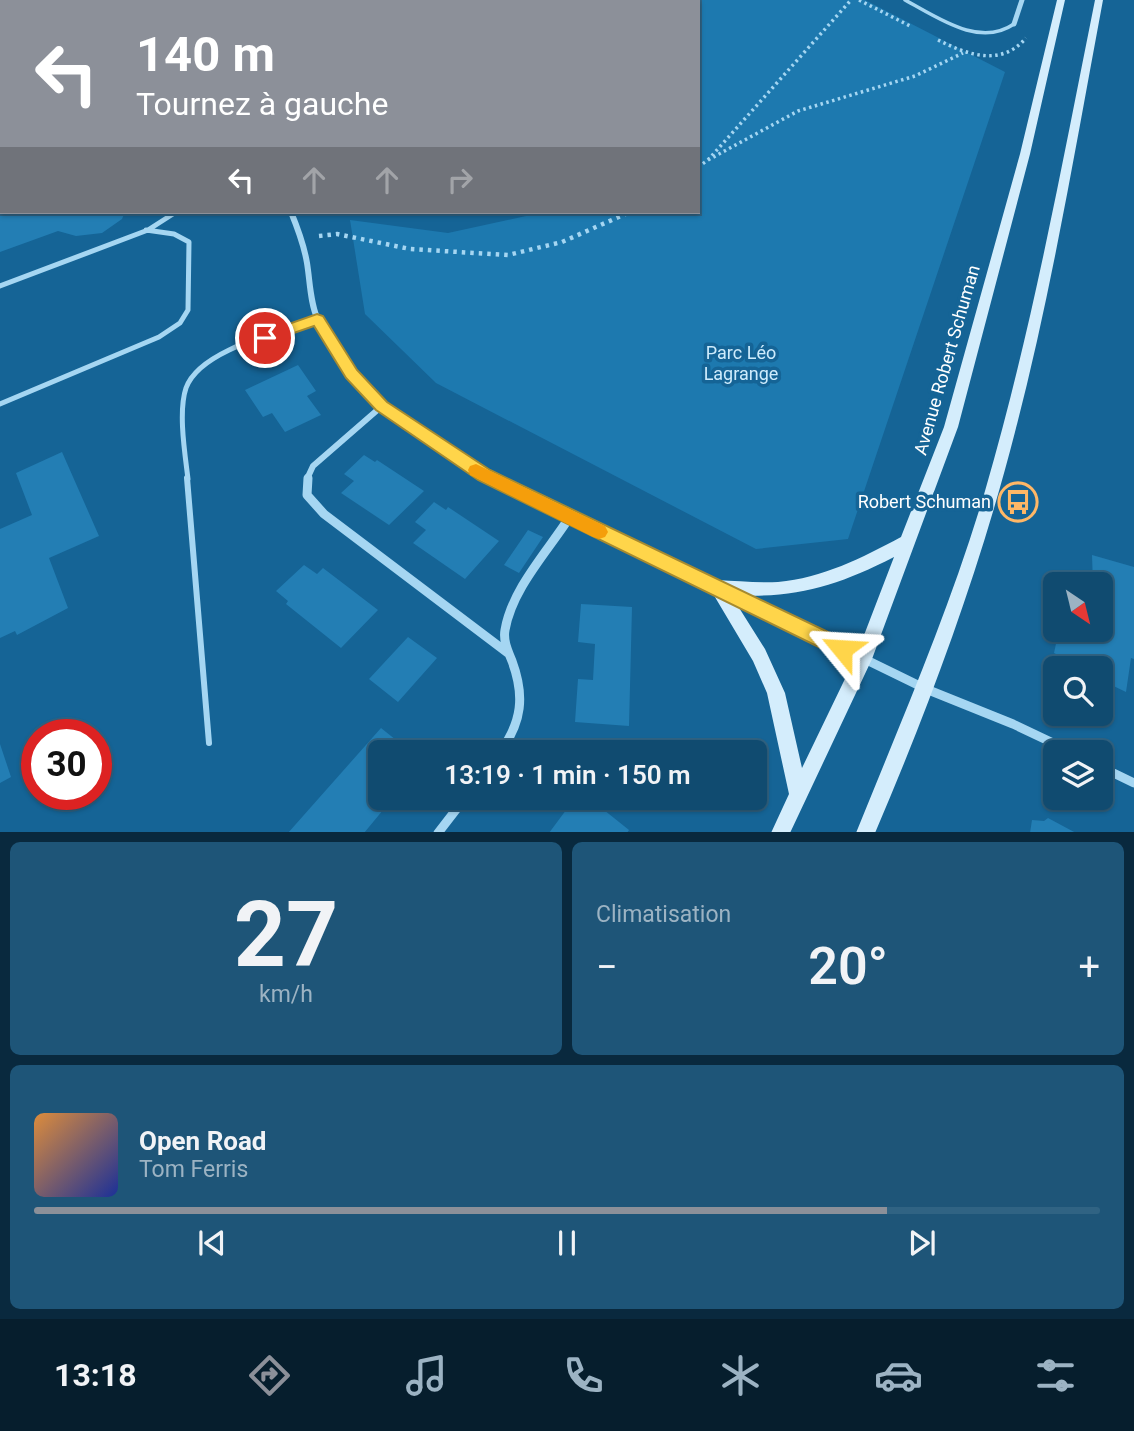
<!DOCTYPE html>
<html lang="fr">
<head>
<meta charset="utf-8">
<style>
	body { margin:0; font-family:Roboto,sans-serif; background:#1e5578; color:#f1f3f6; height:100vh; display:flex; flex-direction:column; font-size:26px; white-space:nowrap }
	* { box-sizing:border-box; margin:0 }
	p { font-size:23px; color:#9cb3c3 }
	.icon { flex:none; width:38px; height:38px; fill:none; stroke:currentColor; stroke-width:2; stroke-linecap:round; stroke-linejoin:round }
	.map { position:relative; height:832px; overflow:hidden }
	.sheet { display:flex; flex-direction:column; gap:10px; padding:10px; background:#09293e; flex:1 }
	.sheet>* { flex:none }
	.banner { position:absolute; left:0px; top:0px; width:700px; height:214px; box-shadow:0 2px 5px #0004,0 0 0 2px #306383; background:#8c9099; color:#fff; overflow:hidden }
	.needle { width:46px; rotate:145deg }
	.buttons { position:absolute; left:1043px; top:572px; display:grid; gap:14px }
	.buttons a { display:grid; place-items:center; width:70px; height:70px; border-radius:10px; background:#104b70; box-shadow:0 2px 5px #0004,0 0 0 2px #306383; font-size:35px }
	.speed { position:absolute; left:21px; top:719px; display:flex; gap:14px; font-size:35px; font-weight:700; text-align:center }
	.speed>* { display:grid; place-content:center; width:91px; height:91px; border-radius:50%; background:#104b70; box-shadow:0 2px 5px #0004,0 0 0 2px #306383; line-height:1 }
	.speed .limit { border:10px solid #d22; background:#fff; color:#111 }
	.pin { position:absolute; display:grid; place-items:center; width:60px; height:60px; color:#fff; margin:-30px; border:4px solid #fff; border-radius:50%; box-shadow:0 2px 7px #0007 }
	.me { position:absolute; width:77px; margin:-38px; rotate:297deg; stroke-linejoin:round; filter:drop-shadow(0 0 5px #0008) }
	.turn { display:flex; align-items:center; gap:24px; height:147px; padding:0 21px; font-size:32px }
	.turn .icon { width:91px; height:91px; stroke-width:2.5 }
	.turn b { display:block; font-size:49px; line-height:60px }
	.lanes { display:flex; align-items:center; height:66px; padding:0 21px; background:#0003; justify-content:center; gap:35px; direction:ltr }
	.lanes .off { opacity:.35 }
	.big { font-size:52px; font-weight:600; line-height:1.1 }
	.sheet .card { flex:1; display:flex; flex-direction:column; justify-content:center; gap:10px; min-width:0; padding:0 24px; border-radius:10px; background:#1e5578 }
	.sheet .dial { align-items:center; gap:0 }
	.dial b { font-size:91px; line-height:1 }
	.song { display:flex; align-items:center; gap:21px }
	.cover { width:84px; height:84px; border-radius:10px; background:linear-gradient(135deg,hsl(30 70% 55%),hsl(230 70% 35%)) }
	.played { height:7px; border-radius:4px; background:linear-gradient(90deg,#8c9099 80%,#306383 80%) }
	.keys { display:flex; justify-content:space-around; direction:ltr }
	.heat { display:flex; justify-content:space-between; align-items:center; font-size:38px; direction:ltr }
	.sheet .tiles { flex:1; display:grid; gap:10px; grid-template-columns:1fr 1fr }
	.card:last-child { grid-column:span 2 }
	.trip { position:absolute; left:368px; top:740px; width:399px; height:70px; border-radius:10px; background:#104b70; box-shadow:0 2px 5px #0004,0 0 0 2px #306383; font-weight:600; line-height:70px; text-align:center }
	.tab-bar { display:flex; height:112px; justify-content:space-around; align-items:center; background:#061e2d; color:#9cb3c3 }
	.tab-bar .icon { width:49px; height:49px }
	.tab-bar .selected { color:#8c9099 }
	.tab-bar b { font-size:32px; color:#f1f3f6 }
	.map>svg:first-child { display:block }
	.green { fill:#1d79af }
	.building { fill:#237eb4 }
	.lines { fill:none; stroke-linecap:round; stroke-linejoin:round }
	.path-far1 { stroke:#a5d6f2; stroke-width:3.5; stroke-dasharray:2.5 3.5; stroke-linecap:butt }
	.path { stroke:#a5d6f2; stroke-width:4.5; stroke-dasharray:3.5 5; stroke-linecap:butt }
	.service-far2 { stroke:#a5d6f2; stroke-width:3.5 }
	.service-far1 { stroke:#a5d6f2; stroke-width:5 }
	.service { stroke:#a5d6f2; stroke-width:6 }
	.minor-far2 { stroke:#a5d6f2; stroke-width:5 }
	.minor-far1 { stroke:#a5d6f2; stroke-width:6 }
	.minor { stroke:#a5d6f2; stroke-width:9 }
	.secondary { fill:#d4edfc; fill-rule:evenodd }
	.route { fill:#ffd54a; stroke:#a68a30; stroke-width:2 }
	.slow { fill:#f59e0b }
	.labels { text-anchor:middle; stroke-width:7; stroke-linejoin:round; paint-order:stroke }
	.park-label { font-size:18px; fill:#cdebfc; stroke:#156496 }
	.street-label { font-size:18px; fill:#fff; stroke:#156496 }
	.poi-label { font-size:18px; fill:#fff; stroke:#156496; text-anchor:end }
</style>
</head>
<body>
<div class="map">
<svg width="1134" height="833" viewBox="0 0 1134 833">
	<rect width="100%" height="100%" fill="#156496"/>
	<path class="green" d="M543,0H865L1005,72L848,539L756,549L436,383L365,314L350,220L448,233L526,216L531,212H698V2Z"/>
	<path class="building" d="M0,212H125L122,219L102,233L76,236L58,231L0,252Z
		M298,365L316,391L307,396L321,415L285,432L272,413L263,417L245,390Z
		M62,452L99,536L49,558L68,608L17,635L15,631L0,638V529L32,515L16,473Z
		M364,455L375,462L377,460L424,491L389,525L341,493L354,481L344,474Z
		M434,502L446,510L448,507L499,541L465,579L413,543L426,530L415,522Z
		M528,530L543,537L519,573L504,565Z
		M1092,555L1134,567V659L1131,658L1126,692L1101,680V668H1062L1064,658L1054,653L1057,639L1068,644L1071,630H1101V584H1093Z
		M304,565L317,574L323,568L378,610L341,648L286,604L288,601L276,591Z
		M581,604L632,607L629,726L575,722L578,679L593,680L595,644L578,642Z
		M408,637L437,658L398,702L369,679Z
		M381,728L411,752H380V798H393L364,833H288Z
		M565,741L579,752H557Z
		M0,744L11,777L0,783Z
		M575,798H589L629,830L627,833H549Z
		M1048,818L1076,833H1030L1032,820L1044,821Z"/>
	<g class="lines">
		<path class="path-far1" d="M54,0L56,2
			M859,0L912,27
			M938,40C968,55 1001,67 1026,38
			M708,160L798,111L915,76L963,53
			M698,167L708,160L851,0"/>
		<path class="path" d="M319,236L337,234L410,249L508,255L562,242L630,212"/>
		<path class="service-far2" d="M905,0C937,17 979,48 1014,24"/>
		<path class="service-far1" d="M0,286L148,230L176,212
			M0,404L159,337L180,323L188,310L189,242L174,234L146,230
			M188,479C185,454 178,412 186,388C200,349 281,332 317,319"/>
		<path class="service" d="M187,478L209,743"/>
		<path class="minor-far2" d="M292,2L297,0
			M1014,24L1022,0"/>
		<path class="minor-far1" d="M291,212C298,229 304,245 307,263C310,281 310,303 318,320C352,394 426,439 493,479
			M307,479L313,466L382,406"/>
		<path class="minor" d="M308,478L307,495L324,514L509,654
			M490,478L553,511L717,587
			M727,592L926,689L1013,724L1072,752
			M500,752C522,722 525,696 512,661C508,651 503,641 505,630C512,589 547,552 569,518
			M1101,767L1134,783
			M438,833L465,798"/>
		<path class="secondary" d="M1057,0H1065L1030,154L958,427L872,659L790,833H771L789,794L767,693L753,661L709,587L711,582L717,580C737,581 758,583 778,582C822,578 862,558 901,537L944,427L1020,154ZM894,557L856,656L802,768L785,693L765,649L731,595C796,599 837,586 894,557Z
			M1095,0H1103C1076,144 1052,290 1015,432C980,569 931,702 875,833H856C902,719 950,609 985,491C1032,330 1062,164 1095,0Z"/>
	</g>
	<path class="route" d="M317,314L323,316L357,370L387,402L490,470L849,642L852,649L849,655L842,658L835,655L478,480L376,410L346,378L314,326L265,343L257,338L260,334Z"/>
	<path class="slow" d="M476,464L605,526L608,532L605,537L599,539L593,537L470,475L468,470L470,466Z"/>
	<defs>
		<g id="bus-ring" transform="scale(2.0125)"><circle r="9.5" fill="#156496" stroke="#ffb766" stroke-width="1.5"/><path d="M-5-6H5V4H4V6H2V4H-2V6H-4V4H-5ZM-3.5-4V0h7V-4ZM-3.5 1.2v1.5H-2V1.2ZM2 1.2v1.5H3.5V1.2Z" fill="#ffb766"/></g>
	</defs>
	<g fill-rule="evenodd">
		<use href="#bus-ring" x="1018" y="502"/>
	</g>
	<g class="labels">
		<g class="park-label">
			<text x="741" y="359">Parc Léo<tspan x="741" dy="21">Lagrange</tspan></text>
		</g>
		<g class="street-label">
			<text transform="translate(947 360) rotate(-74)" y="6">Avenue Robert Schuman</text>
		</g>
		<g class="poi-label">
			<text x="991" y="508">Robert Schuman</text>
		</g>
	</g>
</svg>
<div class="buttons">
<a><svg class="needle" viewBox="-14 -14 28 28"><path d="M0-13l5 13h-10z" fill="#e53935"/><path d="M0 13l5-13h-10z" fill="#9cb3c3"/></svg></a>
<a><svg class="icon" aria-label="search" viewBox="0 0 24 24"><circle cx="10" cy="10" r="6"/><path d="M15 15l6 6"/></svg></a>
<a><svg class="icon" aria-label="layers" viewBox="0 0 24 24"><path d="M12 4l9 5-9 5-9-5zM3 14l9 5 9-5"/></svg></a>
</div>
<div class="speed"><div class="limit">30</div></div>
<div class="pin" style="left:265px;top:338px;background:#d93025"><svg class="icon" aria-label="arrive" viewBox="0 0 24 24"><path d="M6 21V4h12l-3 4 3 4H6"/></svg></div>
<svg class="me" style="left:842px;top:649px" viewBox="-20 -20 40 40"><path d="M0-17L14 15 0 8-14 15z" fill="#ffd54a" stroke="#fff" stroke-width="4"/></svg>
<div class="trip">13:19 · 1 min · 150 m</div>
<div class="banner">
<div class="turn"><svg class="icon" aria-label="left" viewBox="0 0 24 24"><path d="M17 20v-9H6M10 6l-5 5 5 5"/></svg><div><b>140 m</b>Tournez à gauche</div></div>
<div class="lanes"><svg class="icon" aria-label="left" viewBox="0 0 24 24"><path d="M17 20v-9H6M10 6l-5 5 5 5"/></svg><svg class="icon off" aria-label="ahead" viewBox="0 0 24 24"><path d="M12 20V5M6 11l6-6 6 6"/></svg><svg class="icon off" aria-label="ahead" viewBox="0 0 24 24"><path d="M12 20V5M6 11l6-6 6 6"/></svg><svg class="icon off" aria-label="right" viewBox="0 0 24 24"><path d="M7 20v-9h11M14 6l5 5-5 5"/></svg></div>
</div>
</div>
<section class="sheet">
<div class="tiles">
<div class="card dial"><b>27</b><p>km/h</p></div>
<div class="card"><p>Climatisation</p>
<div class="heat"><a>−</a><b class="big">20°</b><a>+</a></div>
</div>
<div class="card">
<div class="song"><i class="cover"></i><div><b>Open Road</b><p>Tom Ferris</p></div></div>
<div class="played"></div>
<div class="keys"><svg class="icon" aria-label="previous" viewBox="0 0 24 24"><path d="M18 5L8 12l10 7zM5 5v14"/></svg><svg class="icon" aria-label="pause" viewBox="0 0 24 24"><path d="M8 5v14M16 5v14"/></svg><svg class="icon" aria-label="next" viewBox="0 0 24 24"><path d="M6 5l10 7-10 7zM19 5v14"/></svg></div>
</div>
</div>
</section>
<nav class="tab-bar">
<b>13:18</b>
<svg class="icon selected" aria-label="directions" viewBox="0 0 24 24"><path d="M12 3l9 9-9 9-9-9zM9 14v-3h6M13 9l2 2-2 2"/></svg>
<svg class="icon" aria-label="music" viewBox="0 0 24 24"><path d="M9 18V5l10-2v13"/><circle cx="6" cy="18" r="3"/><circle cx="16" cy="16" r="3"/></svg>
<svg class="icon" aria-label="phone" viewBox="0 0 24 24"><path d="M5 4h4l2 5-3 2q2 4 5 5l2-3 5 2v4C11 20 4 13 5 4z"/></svg>
<svg class="icon" aria-label="climate" viewBox="0 0 24 24"><path d="M12 3v18M4 7l16 10M4 17L20 7"/></svg>
<svg class="icon" aria-label="car" viewBox="0 0 24 24"><path d="M5 17H2v-5l4-1 3-4h7l3 4 3 1v5h-3M9 17h6M6 11h13"/><circle cx="7" cy="17" r="2"/><circle cx="17" cy="17" r="2"/></svg>
<svg class="icon" aria-label="filters" viewBox="0 0 24 24"><path d="M4 7h16M4 17h16"/><circle cx="9" cy="7" r="2"/><circle cx="15" cy="17" r="2"/></svg>
</nav>
</body>
</html>
